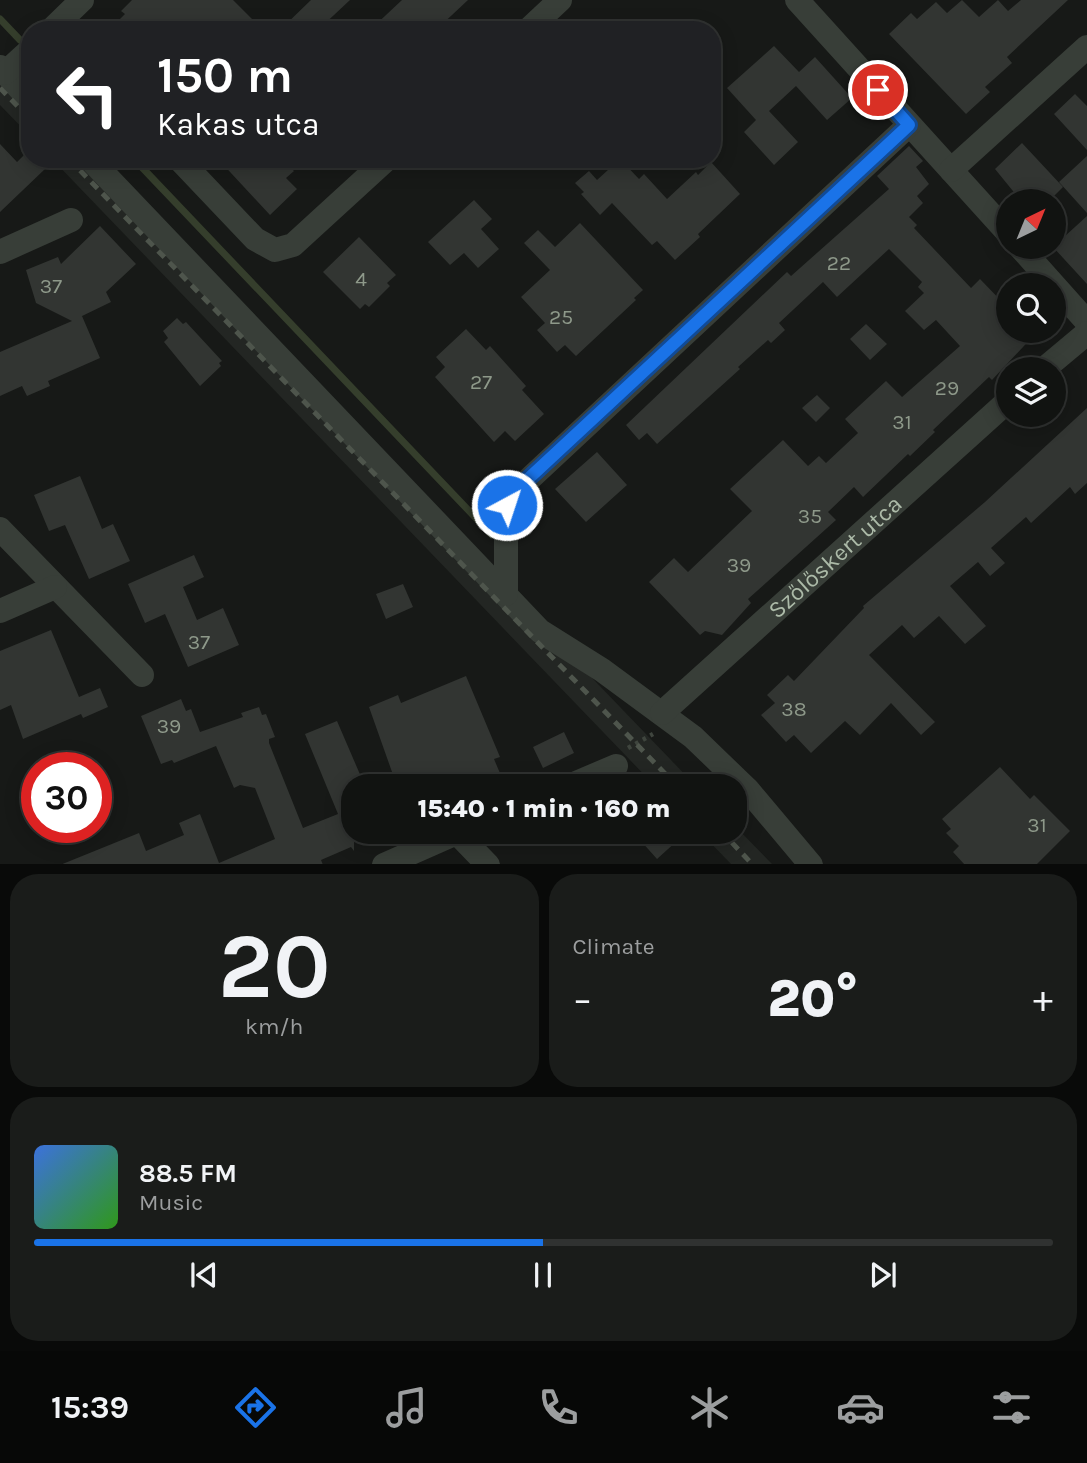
<!DOCTYPE html>
<html lang="en">
<head>
<meta charset="utf-8">
<style>
	body { margin:0; font-family:Karla,sans-serif; background:#1a1c1a; color:#f1f3f6; height:100vh; display:flex; flex-direction:column; font-size:26px; white-space:nowrap }
	* { box-sizing:border-box; margin:0 }
	p { font-size:23px; color:#9c9e9f }
	.icon { flex:none; width:38px; height:38px; fill:none; stroke:currentColor; stroke-width:2; stroke-linecap:round; stroke-linejoin:round }
	.map { position:relative; height:864px; overflow:hidden }
	.details { display:flex; flex-direction:column; gap:10px; padding:10px; background:#090a09; flex:1 }
	.details>* { flex:none }
	.hud { position:absolute; left:21px; top:21px; width:700px; height:147px; border-radius:28px; box-shadow:0 4px 18px #0003,0 0 0 2px #303231; background:#202124; color:#fff; overflow:hidden }
	.needle { width:46px; rotate:43deg }
	.fabs { position:absolute; left:996px; top:189px; display:grid; gap:14px }
	.fabs a { display:grid; place-items:center; width:70px; height:70px; border-radius:50%; background:#111311; box-shadow:0 4px 18px #0003,0 0 0 2px #303231; font-size:35px }
	.speed { position:absolute; left:21px; top:752px; display:flex; gap:14px; font-size:35px; font-weight:700; text-align:center }
	.speed>* { display:grid; place-content:center; width:91px; height:91px; border-radius:50%; background:#111311; box-shadow:0 4px 18px #0003,0 0 0 2px #303231; line-height:1 }
	.speed .limit { border:10px solid #d22; background:#fff; color:#111 }
	.pin { position:absolute; display:grid; place-items:center; width:60px; height:60px; color:#fff; margin:-30px; border:4px solid #fff; border-radius:50%; box-shadow:0 2px 7px #0007 }
	.me { position:absolute; width:77px; margin:-38px; rotate:40deg; stroke-linejoin:round; filter:drop-shadow(0 0 5px #0008) }
	.turn { display:flex; align-items:center; gap:24px; height:147px; padding:0 21px; font-size:32px }
	.turn .icon { width:91px; height:91px; stroke-width:2.5 }
	.turn b { display:block; font-size:49px; line-height:60px }
	.big { font-size:52px; font-weight:800; line-height:1.1 }
	.details .widget { flex:1; display:flex; flex-direction:column; justify-content:center; gap:10px; min-width:0; padding:0 24px; border-radius:28px; background:#1a1c1a }
	.details .dial { align-items:center; gap:0 }
	.dial b { font-size:91px; line-height:1 }
	.song { display:flex; align-items:center; gap:21px }
	.cover { width:84px; height:84px; border-radius:10px; background:linear-gradient(135deg,hsl(220 70% 55%),hsl(110 70% 35%)) }
	.played { height:7px; border-radius:4px; background:linear-gradient(90deg,#1a73e8 50%,#303231 50%) }
	.keys { display:flex; justify-content:space-around; direction:ltr }
	.heat { display:flex; justify-content:space-between; align-items:center; font-size:38px; direction:ltr }
	.details .tiles { flex:1; display:grid; gap:10px; grid-template-columns:1fr 1fr }
	.widget:last-child { grid-column:span 2 }
	.trip { position:absolute; left:341px; top:774px; width:406px; height:70px; border-radius:28px; background:#111311; box-shadow:0 4px 18px #0003,0 0 0 2px #303231; font-weight:800; line-height:70px; text-align:center }
	.menu { display:flex; height:112px; justify-content:space-around; align-items:center; background:#070807; color:#9c9e9f }
	.menu .icon { width:49px; height:49px }
	.menu .active { color:#1a73e8 }
	.menu b { font-size:32px; color:#f1f3f6 }
	.map>svg:first-child { display:block }
	.built { fill:#232623 }
	.lines { fill:none; stroke-linecap:round; stroke-linejoin:round }
	.stream { stroke:#353e2c; stroke-width:7 }
	.building { fill:#323532 }
	.path { stroke:#3f453e; stroke-width:4.5; stroke-dasharray:3.5 5; stroke-linecap:butt }
	.minor { stroke:#383e38; stroke-width:24 }
	.rail { stroke:#4e554c; stroke-width:5; stroke-dasharray:9 7; stroke-linecap:butt }
	.route-casing { stroke:#114b97; stroke-width:18 }
	.route { stroke:#1a73e8; stroke-width:12 }
	.labels { text-anchor:middle; stroke-width:7; stroke-linejoin:round; paint-order:stroke }
	.number-label { font-size:21px; fill:#8e998a }
	.street-label { font-size:24px; fill:#acbaa8; stroke:#121412 }
</style>
</head>
<body>
<div class="map">
<svg width="1087" height="865" viewBox="0 0 1087 865">
	<rect width="100%" height="100%" fill="#171917"/>
	<path class="built" d="M0,62L30,93V136L0,105Z
		M52,159H93L696,786H655Z
		M735,826L772,864H731L699,831H735Z"/>
	<g class="lines">
		<path class="stream" d="M0,19L20,40
			M134,159L492,535"/>
	</g>
	<path class="building" d="M132,0H233L252,19L241,30H109L125,14L121,11Z
		M311,0H350L318,30H280Z
		M402,0H468L436,30H370Z
		M962,0L979,17L998,0L1008,11L1021,0H1068L1007,57L1012,63L985,87L990,92L966,114L889,34L911,13L917,19L936,2L947,13Z
		M774,46L799,72L815,57L852,98L827,120L796,86L769,111L798,142L774,165L744,132L756,120L727,88Z
		M1075,94L1087,106V150L1054,114Z
		M1022,143L1063,187L1049,201H1021L995,169Z
		M0,144L17,162L28,151L30,159H36L45,169L0,212Z
		M909,146L923,161L916,167L929,184L917,196L923,203L909,217L917,225L914,228L971,288L980,279L1008,308V331H1038L992,380L989,377L933,430L935,432L910,456L908,454L863,497L854,487L828,512L836,520L748,599L751,603L722,635L705,631L700,635L649,582L674,558L688,572L752,511L730,489L783,440L808,466L819,456L826,463L858,433L845,419L886,381L902,397L960,346L936,320L924,330L905,311L924,293L918,287L922,282L889,249L837,297L823,282L779,323L785,330L771,343L768,340L738,367L740,369L657,444L647,433L639,440L626,425L787,272L791,276L889,189L877,176Z
		M1087,156V213L1059,182Z
		M218,159H282L294,171L286,178L297,189L270,215Z
		M620,159L639,179L644,174L667,199L696,172L698,175L711,162L740,194L698,234L700,237L675,260L657,241L652,245L612,203L600,215L581,194L584,192L575,183L589,171L597,180Z
		M474,200L492,219L481,229L499,249L478,268L464,253L450,265L428,242Z
		M1087,216V284L1053,247Z
		M580,223L643,290L634,298L636,300L576,356L565,345L557,352L537,330L545,323L521,297L550,270L524,243L538,230L555,247Z
		M100,226L136,264L106,292L111,302L80,317L82,316L100,358L48,381L50,386L27,396L22,386L0,396V352L72,321L36,303L26,270L58,257L61,264Z
		M359,237L396,275L387,283L390,286L369,307L365,304L360,309L323,272Z
		M177,318L183,324L186,322L222,361L219,363L221,366L200,386L164,342L168,338L163,331Z
		M866,324L887,344L870,360L850,339Z
		M466,329L486,350L490,346L526,386L522,390L544,414L515,441L505,431L494,442L435,377L445,367L436,357Z
		M817,395L830,408L816,422L802,408Z
		M1087,408V483L1075,494L1070,487L1031,523L1026,517L991,548L1005,563L990,576L978,562L950,586L986,626L965,644L939,616L914,638L902,625L869,655L935,722L921,735L891,703L860,735L845,721L811,753L794,735L786,742L761,715L775,703L767,695L788,675L794,681L864,608L863,606L985,502Z
		M597,452L627,485L586,522L555,489Z
		M80,476L102,529L113,524L130,561L89,579L65,525L49,531L34,495Z
		M194,555L204,577L183,587L197,620L223,608L239,645L188,667L165,614L145,623L128,584Z
		M403,584L413,607L386,619L376,594Z
		M51,630L79,697L100,688L108,707L83,718L81,714L23,739L11,705L0,710V651Z
		M466,676L500,757L494,759L502,778L484,786H397L369,707L398,695L401,703Z
		M181,699L186,711L191,709L200,732L243,717L241,713L259,707L262,715L266,714L275,737L269,739V743L303,828L338,814L305,734L337,721L365,786H354V851L351,847L321,860L323,865H60L139,833L146,851L184,835L179,823L200,814L219,863L275,839L255,788L240,785L234,788L216,746L174,763L172,760L161,764L141,716Z
		M564,732L574,753L543,768L533,747Z
		M1000,767L1030,799L1034,795L1070,831L1036,865H965L953,852L959,846L946,833L951,829L942,819Z
		M632,831H688L657,859Z"/>
	<g class="lines">
		<path class="path" d="M628,748L653,734"/>
		<g class="minor">
			<path d="M797,0L1008,233"/>
			<path d="M51,30L82,0"/>
			<path d="M528,30L560,0"/>
			<path d="M0,67L30,100"/>
			<path d="M5,73L30,50"/>
			<path d="M90,159L540,631L602,670L693,737L748,790L811,865"/>
			<path d="M179,159L255,239L275,250L293,245L387,159"/>
			<path d="M951,170L1087,47"/>
			<path d="M1020,247L1087,322"/>
			<path d="M0,252L71,220"/>
			<path d="M1044,369L1087,333"/>
			<path d="M0,529L142,675"/>
			<path d="M506,594V510L511,496L909,125"/>
			<path d="M0,611L55,587"/>
			<path id="s1" d="M662,713L1008,401"/>
			<path d="M569,786L616,766"/>
			<path d="M457,833L488,865"/>
			<path d="M384,865L461,831"/>
		</g>
		<path class="rail" d="M0,88L30,119
			M69,159L677,786
			M721,831L753,865"/>
	</g>
	<g class="lines">
		<g class="route-casing">
			<path id="route" d="M507,505L514,492L909,125L878,90"/>
		</g>
		<use href="#route" class="route"/>
	</g>
	<g class="labels">
		<g class="number-label">
			<text x="839" y="270">22</text>
			<text x="361" y="286">4</text>
			<text x="51" y="293">37</text>
			<text x="561" y="324">25</text>
			<text x="481" y="389">27</text>
			<text x="947" y="395">29</text>
			<text x="902" y="429">31</text>
			<text x="810" y="523">35</text>
			<text x="739" y="572">39</text>
			<text x="199" y="649">37</text>
			<text x="794" y="716">38</text>
			<text x="169" y="733">39</text>
			<text x="1037" y="832">31</text>
		</g>
		<g class="street-label">
			<text dy="8" stroke="none"><textPath href="#s1" startOffset="233">Szőlőskert utca</textPath></text>
		</g>
	</g>
</svg>
<div class="fabs">
<a><svg class="needle" viewBox="-14 -14 28 28"><path d="M0-13l5 13h-10z" fill="#e53935"/><path d="M0 13l5-13h-10z" fill="#9c9e9f"/></svg></a>
<a><svg class="icon" aria-label="search" viewBox="0 0 24 24"><circle cx="10" cy="10" r="6"/><path d="M15 15l6 6"/></svg></a>
<a><svg class="icon" aria-label="layers" viewBox="0 0 24 24"><path d="M12 4l9 5-9 5-9-5zM3 14l9 5 9-5"/></svg></a>
</div>
<div class="speed"><div class="limit">30</div></div>
<div class="pin" style="left:878px;top:90px;background:#d93025"><svg class="icon" aria-label="arrive" viewBox="0 0 24 24"><path d="M6 21V4h12l-3 4 3 4H6"/></svg></div>
<svg class="me" style="left:507px;top:505px" viewBox="-20 -20 40 40"><circle r="17" fill="#1a73e8" stroke="#fff" stroke-width="3"/><path d="M0-11L8 9 0 5-8 9z" fill="#fff"/></svg>
<div class="trip">15:40 · 1 min · 160 m</div>
<div class="hud">
<div class="turn"><svg class="icon" aria-label="left" viewBox="0 0 24 24"><path d="M17 20v-9H6M10 6l-5 5 5 5"/></svg><div><b>150 m</b>Kakas utca</div></div>
</div>
</div>
<section class="details">
<div class="tiles">
<div class="widget dial"><b>20</b><p>km/h</p></div>
<div class="widget"><p>Climate</p>
<div class="heat"><a>−</a><b class="big">20°</b><a>+</a></div>
</div>
<div class="widget">
<div class="song"><i class="cover"></i><div><b>88.5 FM</b><p>Music</p></div></div>
<div class="played"></div>
<div class="keys"><svg class="icon" aria-label="previous" viewBox="0 0 24 24"><path d="M18 5L8 12l10 7zM5 5v14"/></svg><svg class="icon" aria-label="pause" viewBox="0 0 24 24"><path d="M8 5v14M16 5v14"/></svg><svg class="icon" aria-label="next" viewBox="0 0 24 24"><path d="M6 5l10 7-10 7zM19 5v14"/></svg></div>
</div>
</div>
</section>
<nav class="menu">
<b>15:39</b>
<svg class="icon active" aria-label="directions" viewBox="0 0 24 24"><path d="M12 3l9 9-9 9-9-9zM9 14v-3h6M13 9l2 2-2 2"/></svg>
<svg class="icon" aria-label="music" viewBox="0 0 24 24"><path d="M9 18V5l10-2v13"/><circle cx="6" cy="18" r="3"/><circle cx="16" cy="16" r="3"/></svg>
<svg class="icon" aria-label="phone" viewBox="0 0 24 24"><path d="M5 4h4l2 5-3 2q2 4 5 5l2-3 5 2v4C11 20 4 13 5 4z"/></svg>
<svg class="icon" aria-label="climate" viewBox="0 0 24 24"><path d="M12 3v18M4 7l16 10M4 17L20 7"/></svg>
<svg class="icon" aria-label="car" viewBox="0 0 24 24"><path d="M5 17H2v-5l4-1 3-4h7l3 4 3 1v5h-3M9 17h6M6 11h13"/><circle cx="7" cy="17" r="2"/><circle cx="17" cy="17" r="2"/></svg>
<svg class="icon" aria-label="filters" viewBox="0 0 24 24"><path d="M4 7h16M4 17h16"/><circle cx="9" cy="7" r="2"/><circle cx="15" cy="17" r="2"/></svg>
</nav>
</body>
</html>
